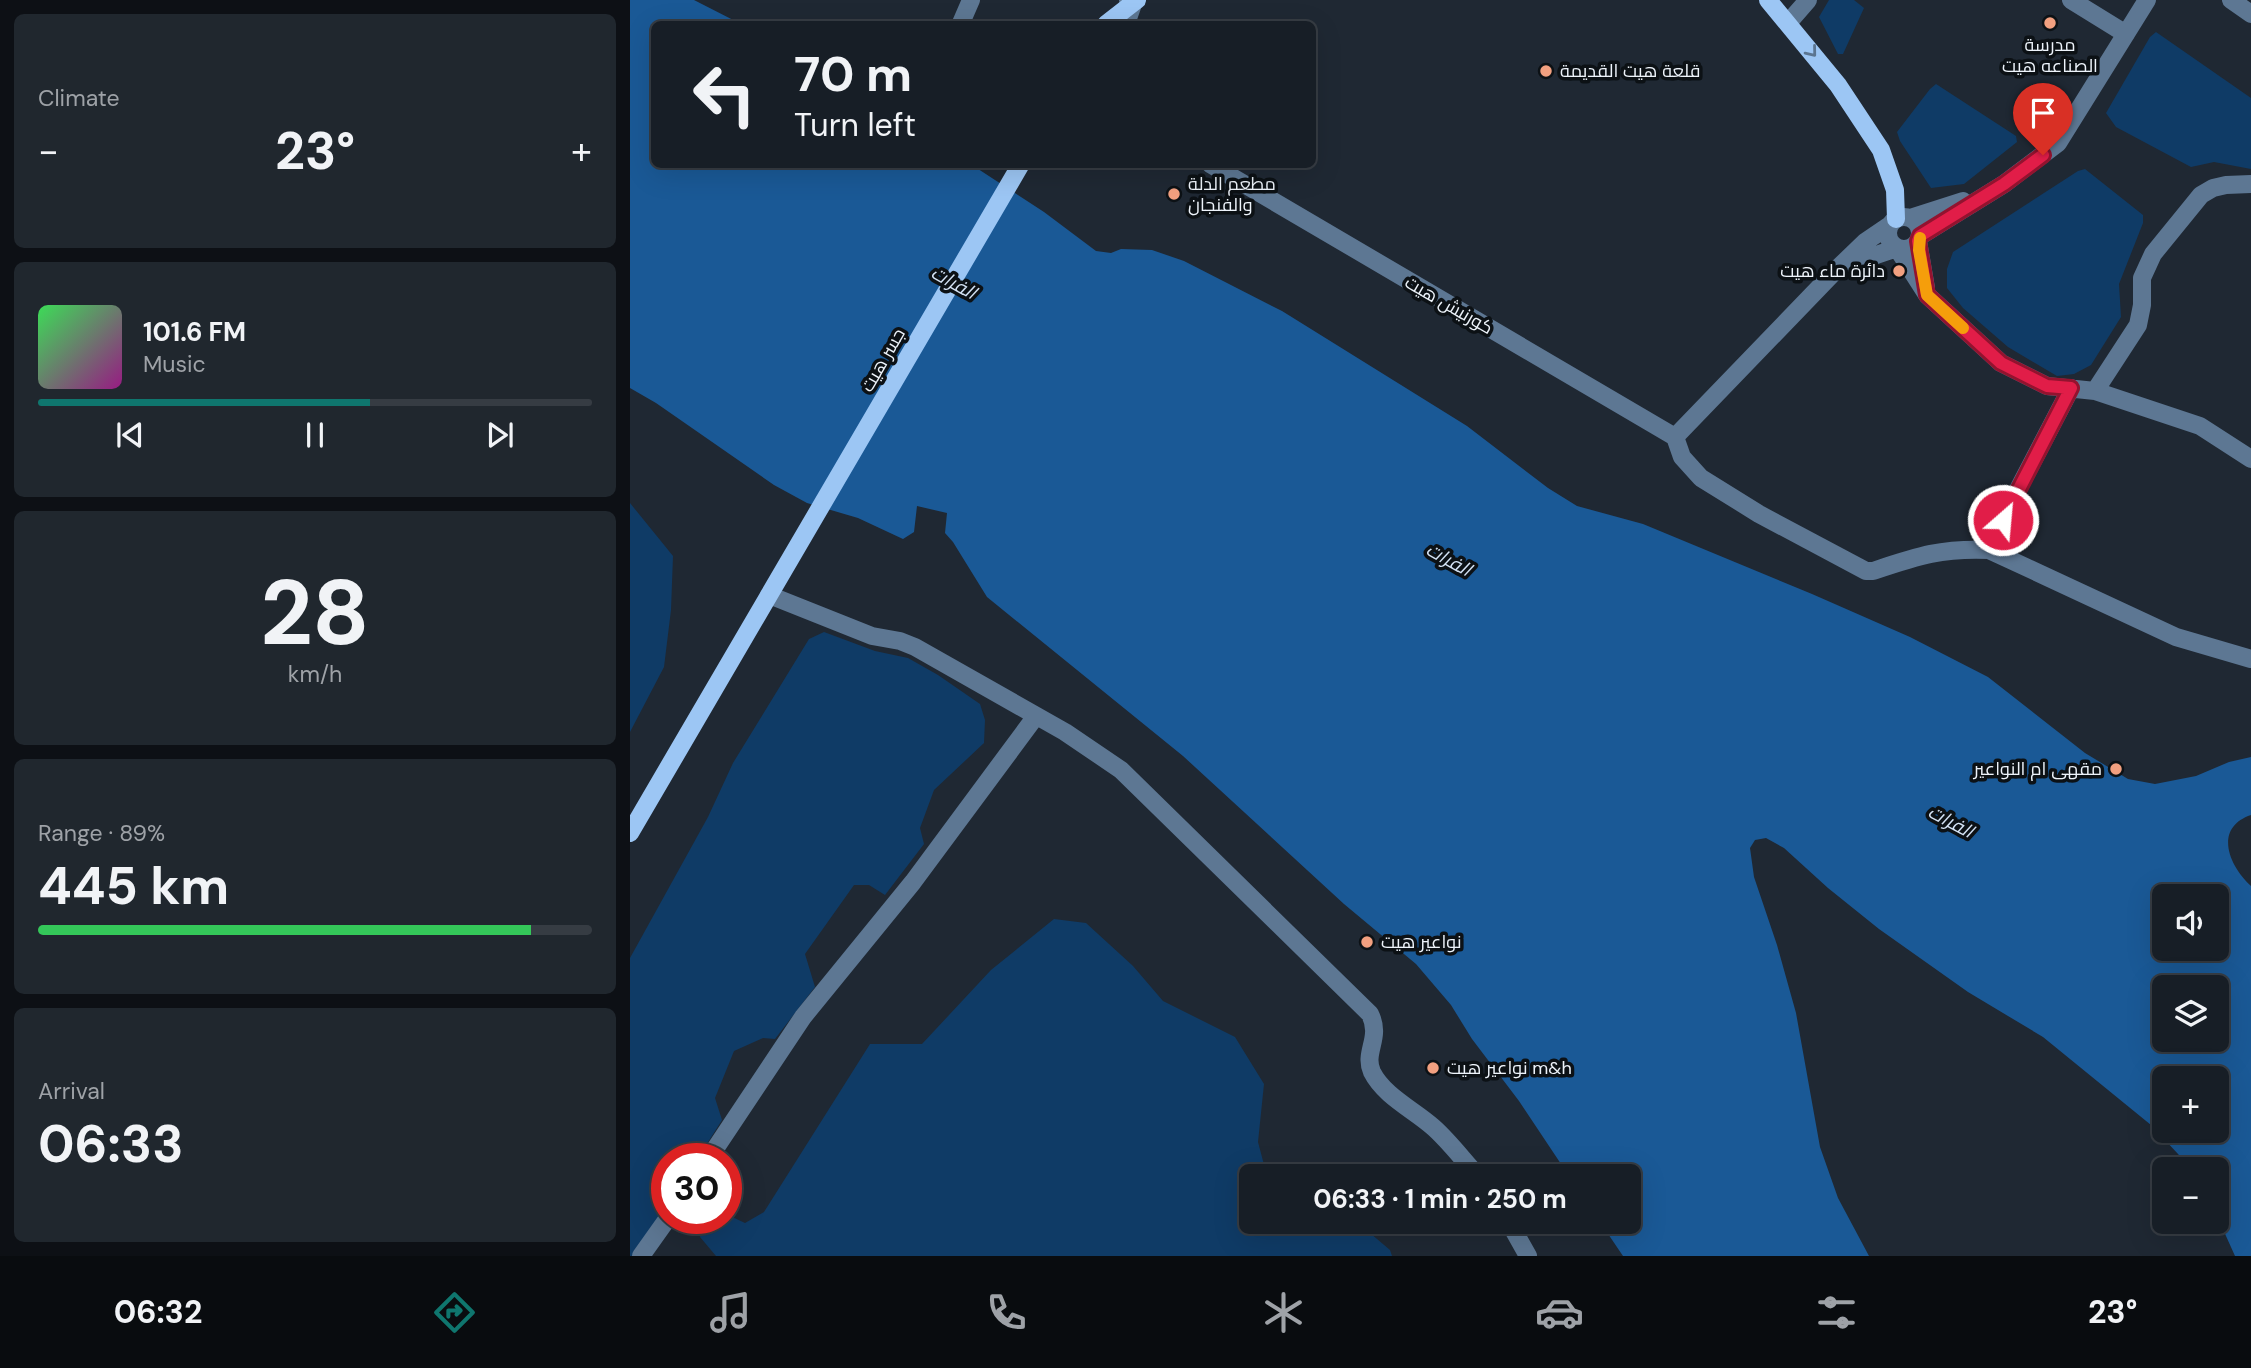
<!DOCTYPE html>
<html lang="en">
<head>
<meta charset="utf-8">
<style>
	body { margin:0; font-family:"DM Sans",Cairo,sans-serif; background:#20272e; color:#f1f3f6; height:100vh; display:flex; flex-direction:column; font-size:26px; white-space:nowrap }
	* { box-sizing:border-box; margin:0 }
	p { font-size:23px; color:#9ea2a7 }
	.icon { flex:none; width:38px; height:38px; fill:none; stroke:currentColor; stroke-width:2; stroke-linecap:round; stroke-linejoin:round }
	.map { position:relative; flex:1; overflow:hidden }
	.side { display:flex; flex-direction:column; gap:14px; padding:14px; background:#0d1015; width:630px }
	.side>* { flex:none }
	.banner { position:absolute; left:21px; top:21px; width:665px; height:147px; border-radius:10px; box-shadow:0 7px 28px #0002,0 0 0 2px #363c43; background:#171e26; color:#f1f3f6; overflow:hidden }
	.buttons { position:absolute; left:1522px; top:884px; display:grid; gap:14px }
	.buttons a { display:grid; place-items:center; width:77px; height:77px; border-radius:10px; background:#171e26; box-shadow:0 7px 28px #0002,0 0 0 2px #363c43; font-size:35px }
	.speed { position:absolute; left:21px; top:1143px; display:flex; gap:14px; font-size:35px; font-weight:700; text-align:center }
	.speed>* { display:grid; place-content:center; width:91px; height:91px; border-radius:50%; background:#171e26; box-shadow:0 7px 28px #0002,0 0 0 2px #363c43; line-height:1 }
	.speed .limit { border:10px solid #d22; background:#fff; color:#111 }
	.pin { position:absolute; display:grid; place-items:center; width:60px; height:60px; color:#fff; margin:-72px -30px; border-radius:50% 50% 50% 0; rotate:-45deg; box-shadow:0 0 7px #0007 }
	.pin .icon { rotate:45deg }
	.me { position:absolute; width:77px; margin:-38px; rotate:27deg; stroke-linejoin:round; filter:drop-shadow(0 0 5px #0008) }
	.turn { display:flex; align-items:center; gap:24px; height:147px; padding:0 28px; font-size:32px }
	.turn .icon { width:91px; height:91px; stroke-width:2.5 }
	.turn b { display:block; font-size:49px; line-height:60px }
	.big { font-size:52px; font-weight:700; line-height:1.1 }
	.side .card { flex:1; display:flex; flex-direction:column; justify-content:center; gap:10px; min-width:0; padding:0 24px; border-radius:10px; background:#20272e }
	.side .dial { align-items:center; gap:0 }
	.dial b { font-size:91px; line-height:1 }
	.song { display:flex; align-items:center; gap:21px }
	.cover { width:84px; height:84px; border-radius:10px; background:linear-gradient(135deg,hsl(130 70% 55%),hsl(310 70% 35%)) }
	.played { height:7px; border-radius:4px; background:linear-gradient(90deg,#0f766e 60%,#363c43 60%) }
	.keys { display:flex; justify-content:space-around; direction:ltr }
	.heat { display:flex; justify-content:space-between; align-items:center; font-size:38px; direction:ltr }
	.charge { height:10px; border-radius:5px; background:linear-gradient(90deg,#34c759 89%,#363c43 0) }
	.trip { position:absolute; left:609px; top:1164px; width:402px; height:70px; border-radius:10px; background:#171e26; box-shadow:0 7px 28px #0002,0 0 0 2px #363c43; font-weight:700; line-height:70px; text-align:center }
	.tab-bar { display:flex; height:112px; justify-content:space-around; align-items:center; background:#090c0f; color:#9ea2a7 }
	.tab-bar .icon { width:49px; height:49px }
	.tab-bar .selected { color:#0f766e }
	.tab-bar b { font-size:32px; color:#f1f3f6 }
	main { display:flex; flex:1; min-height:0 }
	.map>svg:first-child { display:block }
	.green { fill:#0f3b66 }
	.water { fill:#1a5996; fill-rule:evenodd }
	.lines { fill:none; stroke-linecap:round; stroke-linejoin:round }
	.minor { stroke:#5d7793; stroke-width:18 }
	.major { stroke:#9cc6f4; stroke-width:18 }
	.oneway { stroke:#5b7590 }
	.route-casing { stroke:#92132f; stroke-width:18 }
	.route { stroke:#e11d48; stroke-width:12 }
	.slow { stroke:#f59e0b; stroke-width:12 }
	.poi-dot { fill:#f2a080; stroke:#0c1115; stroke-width:2.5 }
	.labels { text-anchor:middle; stroke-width:7; stroke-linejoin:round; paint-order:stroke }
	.poi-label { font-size:18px; fill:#eef4fb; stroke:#0c1115; text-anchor:start }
	.street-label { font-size:18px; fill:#eef4fb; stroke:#0c1115 }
	.water-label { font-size:19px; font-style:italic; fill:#d5e4f6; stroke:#0c1115 }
</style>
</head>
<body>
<main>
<section class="side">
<div class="card"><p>Climate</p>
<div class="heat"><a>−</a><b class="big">23°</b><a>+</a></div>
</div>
<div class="card">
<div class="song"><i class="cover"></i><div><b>101.6 FM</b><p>Music</p></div></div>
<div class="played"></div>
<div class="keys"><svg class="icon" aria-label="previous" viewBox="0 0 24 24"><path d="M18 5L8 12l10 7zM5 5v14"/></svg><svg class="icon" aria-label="pause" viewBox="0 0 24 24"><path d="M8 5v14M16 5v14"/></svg><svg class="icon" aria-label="next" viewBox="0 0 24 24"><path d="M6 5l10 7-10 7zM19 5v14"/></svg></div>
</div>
<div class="card dial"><b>28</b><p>km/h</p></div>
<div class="card"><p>Range · 89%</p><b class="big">445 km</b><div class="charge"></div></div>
<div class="card"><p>Arrival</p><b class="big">06:33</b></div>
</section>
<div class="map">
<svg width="1621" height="1256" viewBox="0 0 1621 1256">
	<rect width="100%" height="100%" fill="#1f2833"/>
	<path class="green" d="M1199,0H1224L1234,8L1213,54H1208L1189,17Z
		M1526,32L1621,98V169L1584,162L1561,167L1486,127L1476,113L1520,37Z
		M1306,84L1386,136L1387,142L1334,184L1301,188L1270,141L1267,132L1300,89Z
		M1455,169L1513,215V223L1489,284L1491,317L1461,365L1444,374L1427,376L1378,347L1333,308L1317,288V269L1323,252L1448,171Z
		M0,503L43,556L41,610L34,667L0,732Z
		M194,632L245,651L278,658L308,675L350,704L355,720L354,743L304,790L290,828L294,844L255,895L239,885H224L175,954L185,987L145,1039L133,1038L104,1051L85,1098L92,1120L68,1158H37V1211L13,1256H0V958L78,817L103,763L179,639Z
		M424,919L456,923L503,966L533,1001L605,1037L634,1084L628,1142L637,1176H621V1222H727L760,1250L762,1256H86L70,1237L74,1218H96V1214L115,1223L134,1212L240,1044H292L361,970Z"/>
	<path class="water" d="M0,0H64L111,24H24V164L342,165L414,212L466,251L481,253L491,249L522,250L554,261L652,311L837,426L918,488L947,506L1013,524L1182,594L1280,637L1358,677L1455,753L1498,779L1525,784L1566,776L1599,762L1621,757V815C1583,828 1599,866 1621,886V1256H1605L1587,1216V1169H1562L1521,1125L1413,1037L1338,992L1249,929L1198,888L1154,848L1136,838L1125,840L1120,848L1124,877L1147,945L1166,1013L1190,1147L1208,1198L1239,1256H993L970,1222H999V1176H939L889,1101L842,1039L821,1005L786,964L714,904L553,756L357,597L323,542L315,533L317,513L287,506L284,532L273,539L228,518L177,503L144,485L26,403L0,388ZM1535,896H1587V948H1535ZM1535,987H1587V1040H1535ZM1535,1078H1587V1130H1535Z"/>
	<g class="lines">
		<path class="minor" d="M1441,0L1496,34
			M1601,0L1621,14
			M331,23L341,0
			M1158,23L1178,0
			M496,24L503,4L498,0
			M580,164L1045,437
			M1258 233a16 16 0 1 1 32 0a16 16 0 1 1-32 0Z
			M1280,218L1333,201
			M1290,236L1374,184L1428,143L1517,0
			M1288,241L1296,288
			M1208,268L1267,248L1297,295L1371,363L1417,386L1465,391L1570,426L1621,459
			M1465,391L1508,325L1512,305V278L1523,254L1571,195L1583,188L1596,185L1621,184
			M1045,437L1052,457L1071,478L1129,514L1236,571H1243C1288,556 1311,548 1359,550L1381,503L1441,388
			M1045,437L1208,268L1235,242L1260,225
			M1359,550L1546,637L1621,659
			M139,595L242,636L270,641L285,647L435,732L491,770L740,1014C752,1038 733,1052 742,1072C754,1096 784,1110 803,1127C819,1141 833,1160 848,1176
			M79,1158L173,1017L283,882L406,716
			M879,1222L898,1256
			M11,1256L38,1218"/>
		<path class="major" d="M1138,0L1208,85L1251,150L1265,190L1266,219
			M476,24L507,0
			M0,833L391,164"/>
	</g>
	<defs><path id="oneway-chevron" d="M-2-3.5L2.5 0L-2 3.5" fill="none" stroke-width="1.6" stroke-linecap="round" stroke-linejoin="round" transform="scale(1.75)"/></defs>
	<use class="oneway" href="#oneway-chevron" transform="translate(1182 52) rotate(51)"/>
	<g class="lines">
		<g class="route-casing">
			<path id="route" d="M1373,520L1441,388L1417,386L1371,363L1297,295L1288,241L1290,236L1374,184L1413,155"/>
		</g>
		<use href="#route" class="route"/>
		<path class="slow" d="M1290,238L1289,250L1297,295L1333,328"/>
	</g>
	<g class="poi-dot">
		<circle cx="1420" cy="23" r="7"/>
		<circle cx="916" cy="71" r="7"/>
		<circle cx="544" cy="194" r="7"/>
		<circle cx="1269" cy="271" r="7"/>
		<circle cx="1486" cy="769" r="7"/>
		<circle cx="737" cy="942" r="7"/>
		<circle cx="803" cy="1068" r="7"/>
	</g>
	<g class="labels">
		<g class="poi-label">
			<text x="1420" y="51" text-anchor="middle">مدرسة<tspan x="1420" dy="21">الصناعه هيت</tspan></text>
			<text x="930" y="77">قلعة هيت القديمة</text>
			<text x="558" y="190">مطعم الدلة<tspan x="558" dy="21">والفنجان</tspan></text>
			<text x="1255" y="277" text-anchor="end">دائرة ماء هيت</text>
			<text x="1472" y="775" text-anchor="end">مقهى ام النواعير</text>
			<text x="751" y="948">نواعير هيت</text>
			<text x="817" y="1074">نواعير هيت m&amp;h</text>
		</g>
		<g class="street-label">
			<text transform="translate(819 305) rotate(30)" y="6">كورنيش هيت</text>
			<text transform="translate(253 360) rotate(-60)" y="6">جسر هيت</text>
		</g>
		<g class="water-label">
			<text transform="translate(324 282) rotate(29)" y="7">الفرات</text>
			<text transform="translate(819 559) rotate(29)" y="7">الفرات</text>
			<text transform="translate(1321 821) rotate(28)" y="7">الفرات</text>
		</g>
	</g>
</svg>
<div class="buttons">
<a><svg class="icon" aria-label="sound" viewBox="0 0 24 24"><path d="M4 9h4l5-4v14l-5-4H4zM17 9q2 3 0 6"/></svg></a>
<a><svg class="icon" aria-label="layers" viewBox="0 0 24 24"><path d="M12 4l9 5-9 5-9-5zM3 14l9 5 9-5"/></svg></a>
<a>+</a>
<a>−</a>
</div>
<div class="speed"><div class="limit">30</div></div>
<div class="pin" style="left:1413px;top:155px;background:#d93025"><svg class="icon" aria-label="arrive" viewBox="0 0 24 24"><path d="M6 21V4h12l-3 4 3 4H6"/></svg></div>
<svg class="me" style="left:1373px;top:520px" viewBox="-20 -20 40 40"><circle r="17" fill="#e11d48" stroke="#fff" stroke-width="3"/><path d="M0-11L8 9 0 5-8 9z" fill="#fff"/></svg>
<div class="trip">06:33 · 1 min · 250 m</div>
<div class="banner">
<div class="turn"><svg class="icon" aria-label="left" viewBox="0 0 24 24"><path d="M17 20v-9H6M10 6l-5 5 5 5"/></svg><div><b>70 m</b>Turn left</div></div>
</div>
</div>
</main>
<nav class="tab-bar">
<b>06:32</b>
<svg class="icon selected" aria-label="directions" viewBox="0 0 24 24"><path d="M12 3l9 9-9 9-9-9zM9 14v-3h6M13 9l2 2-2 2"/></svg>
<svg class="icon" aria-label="music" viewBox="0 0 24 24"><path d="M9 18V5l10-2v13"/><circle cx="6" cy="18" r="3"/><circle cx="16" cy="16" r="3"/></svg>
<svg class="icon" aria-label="phone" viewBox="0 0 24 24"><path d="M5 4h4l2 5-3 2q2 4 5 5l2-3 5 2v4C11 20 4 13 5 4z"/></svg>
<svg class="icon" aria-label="climate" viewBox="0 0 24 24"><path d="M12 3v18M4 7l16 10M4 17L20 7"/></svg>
<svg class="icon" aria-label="car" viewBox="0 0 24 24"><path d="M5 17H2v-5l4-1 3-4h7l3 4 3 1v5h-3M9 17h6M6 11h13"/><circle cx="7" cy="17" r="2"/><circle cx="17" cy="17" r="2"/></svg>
<svg class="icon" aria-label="filters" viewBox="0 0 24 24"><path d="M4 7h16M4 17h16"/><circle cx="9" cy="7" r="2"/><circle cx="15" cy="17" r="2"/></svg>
<b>23°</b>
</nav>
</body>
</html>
